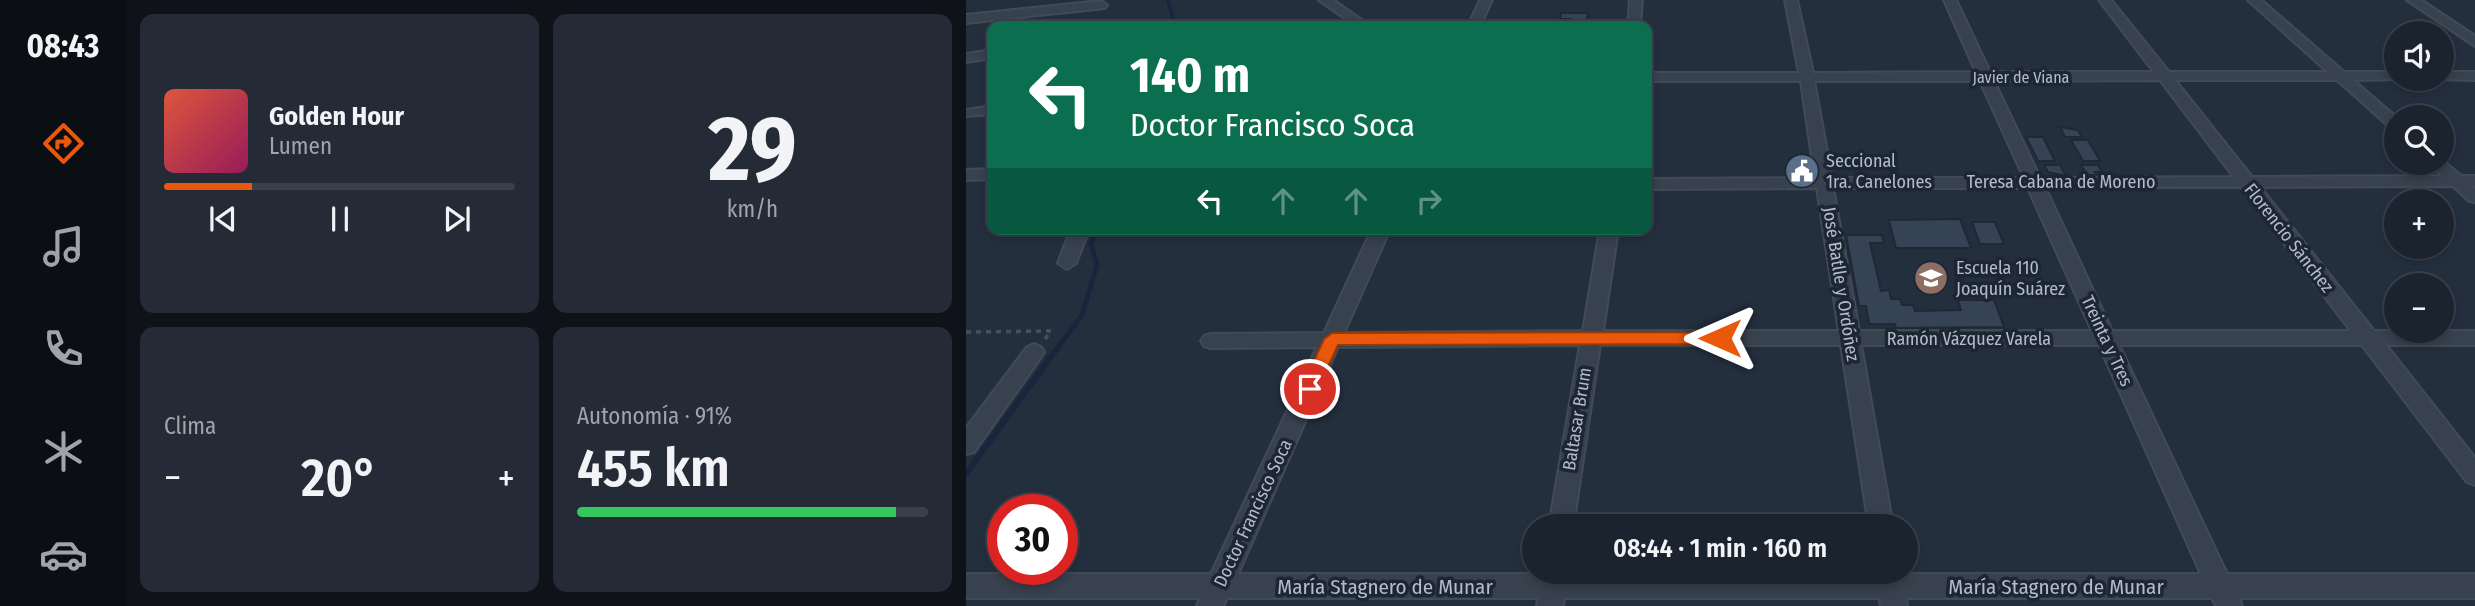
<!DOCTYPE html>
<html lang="es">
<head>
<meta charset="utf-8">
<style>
	body { margin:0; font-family:"Fira Sans Condensed",sans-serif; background:#242b36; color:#f1f3f6; height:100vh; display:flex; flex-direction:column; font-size:26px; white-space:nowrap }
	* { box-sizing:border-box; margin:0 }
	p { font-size:23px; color:#a0a4aa }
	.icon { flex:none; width:38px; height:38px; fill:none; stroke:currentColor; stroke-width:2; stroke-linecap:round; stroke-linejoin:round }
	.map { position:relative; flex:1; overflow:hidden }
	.side { display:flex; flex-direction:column; gap:14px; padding:14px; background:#0f1319; width:840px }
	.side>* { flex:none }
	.hud { position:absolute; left:21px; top:21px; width:665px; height:214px; border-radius:14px; box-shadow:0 4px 10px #0003,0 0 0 2px #39404a; background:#0b6e4f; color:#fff; overflow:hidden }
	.buttons { position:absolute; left:1418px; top:21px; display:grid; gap:14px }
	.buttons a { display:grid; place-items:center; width:70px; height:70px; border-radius:50%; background:#1b232e; box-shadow:0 4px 10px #0003,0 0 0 2px #39404a; font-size:35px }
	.speed { position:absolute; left:21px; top:494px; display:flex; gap:14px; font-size:35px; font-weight:700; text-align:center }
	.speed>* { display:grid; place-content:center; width:91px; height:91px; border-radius:50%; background:#1b232e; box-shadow:0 4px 10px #0003,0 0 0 2px #39404a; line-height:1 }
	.speed .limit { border:10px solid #d22; background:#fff; color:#111 }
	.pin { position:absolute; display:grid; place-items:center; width:60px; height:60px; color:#fff; margin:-30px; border:4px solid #fff; border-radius:50%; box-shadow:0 2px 7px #0007 }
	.me { position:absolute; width:77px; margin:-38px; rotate:270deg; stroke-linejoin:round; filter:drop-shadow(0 0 5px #0008) }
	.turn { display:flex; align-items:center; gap:24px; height:147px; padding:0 28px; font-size:32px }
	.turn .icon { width:91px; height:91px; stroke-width:2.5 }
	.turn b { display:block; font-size:49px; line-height:60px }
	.lanes { display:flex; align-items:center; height:66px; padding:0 28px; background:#0003; justify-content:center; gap:35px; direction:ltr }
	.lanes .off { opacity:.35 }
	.big { font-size:52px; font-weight:600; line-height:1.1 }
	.side .card { flex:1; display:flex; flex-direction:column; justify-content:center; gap:10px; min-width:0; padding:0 24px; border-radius:14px; background:#242b36 }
	.side .dial { align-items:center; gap:0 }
	.dial b { font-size:91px; line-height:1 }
	.song { display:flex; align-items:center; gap:21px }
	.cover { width:84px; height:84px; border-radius:10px; background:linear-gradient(135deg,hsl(10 70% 55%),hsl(330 70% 35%)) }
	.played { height:7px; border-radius:4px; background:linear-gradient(90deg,#ea580c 25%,#39404a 25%) }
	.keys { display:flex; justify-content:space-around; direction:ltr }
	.heat { display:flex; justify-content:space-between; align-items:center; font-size:38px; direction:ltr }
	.charge { height:10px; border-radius:5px; background:linear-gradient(90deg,#34c759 91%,#39404a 0) }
	.side .tiles { flex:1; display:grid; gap:14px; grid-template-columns:repeat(2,1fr) }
	.trip { position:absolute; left:556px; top:514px; width:396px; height:70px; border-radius:35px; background:#1b232e; box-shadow:0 4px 10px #0003,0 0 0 2px #39404a; font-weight:600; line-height:70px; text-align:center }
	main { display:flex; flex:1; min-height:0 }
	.menu { display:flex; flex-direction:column; width:126px; justify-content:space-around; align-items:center; background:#0b0e12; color:#a0a4aa }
	.menu .icon { width:49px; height:49px }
	.menu .selected { color:#ea580c }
	.menu b { font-size:32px; color:#f1f3f6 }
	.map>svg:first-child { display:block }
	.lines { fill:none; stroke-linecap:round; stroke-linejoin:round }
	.stream-far2 { stroke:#17263c; stroke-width:3.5 }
	.stream-far1 { stroke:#17263c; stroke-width:5 }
	.stream { stroke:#17263c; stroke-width:6 }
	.building { fill:#364354; stroke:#1f2835; stroke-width:2 }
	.minor-casing { stroke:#414a57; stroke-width:4 }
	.path { stroke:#3f5557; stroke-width:3.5; stroke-dasharray:5 5; stroke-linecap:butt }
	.minor { fill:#38414e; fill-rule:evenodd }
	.route { fill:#ea580c; stroke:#983908; stroke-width:2 }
	.labels { text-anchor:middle; stroke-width:7; stroke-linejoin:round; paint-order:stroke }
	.far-street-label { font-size:16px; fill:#b4bcc9; stroke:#1d2633 }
	.poi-label { font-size:18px; fill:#b4bcc9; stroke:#1d2633; text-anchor:start }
	.street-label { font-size:18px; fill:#b4bcc9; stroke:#1d2633 }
	.near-street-label { font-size:21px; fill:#b4bcc9; stroke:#1d2633 }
</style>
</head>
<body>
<main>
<nav class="menu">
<b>08:43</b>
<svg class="icon selected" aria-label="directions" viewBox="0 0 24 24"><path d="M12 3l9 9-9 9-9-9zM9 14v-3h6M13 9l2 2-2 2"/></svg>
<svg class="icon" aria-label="music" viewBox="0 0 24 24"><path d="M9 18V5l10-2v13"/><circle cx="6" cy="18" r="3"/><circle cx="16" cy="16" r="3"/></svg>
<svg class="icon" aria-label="phone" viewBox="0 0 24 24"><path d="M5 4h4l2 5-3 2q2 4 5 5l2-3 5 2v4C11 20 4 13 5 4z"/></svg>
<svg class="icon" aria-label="climate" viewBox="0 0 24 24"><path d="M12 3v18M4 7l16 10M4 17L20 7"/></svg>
<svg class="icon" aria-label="car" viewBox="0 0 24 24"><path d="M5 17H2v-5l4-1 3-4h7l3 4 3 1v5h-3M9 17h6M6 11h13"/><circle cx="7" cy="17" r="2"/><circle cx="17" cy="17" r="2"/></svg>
</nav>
<section class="side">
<div class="tiles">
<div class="card">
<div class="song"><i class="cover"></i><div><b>Golden Hour</b><p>Lumen</p></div></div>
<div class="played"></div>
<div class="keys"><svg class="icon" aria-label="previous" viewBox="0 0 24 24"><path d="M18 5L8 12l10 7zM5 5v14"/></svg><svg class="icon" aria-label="pause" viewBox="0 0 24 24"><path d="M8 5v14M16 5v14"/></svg><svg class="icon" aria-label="next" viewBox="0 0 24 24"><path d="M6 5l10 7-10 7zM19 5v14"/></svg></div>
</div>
<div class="card dial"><b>29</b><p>km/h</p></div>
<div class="card"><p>Clima</p>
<div class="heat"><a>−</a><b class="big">20°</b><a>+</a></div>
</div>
<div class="card"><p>Autonomía · 91%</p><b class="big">455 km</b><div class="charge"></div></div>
</div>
</section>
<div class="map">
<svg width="1509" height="606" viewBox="0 0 1509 606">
	<rect width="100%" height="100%" fill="#242f3e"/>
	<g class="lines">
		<path class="stream-far2" d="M202,0L209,26"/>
		<path class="stream-far1" d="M91,349L116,315L131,265L125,244L131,229"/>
		<path class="stream" d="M0,474L92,347"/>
	</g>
	<path class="building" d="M595,13H622L620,26H603L605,19H594Z
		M1094,127L1112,130L1116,137H1099Z
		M1060,137H1077L1089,161H1072Z
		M1105,140H1122L1134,161H1117Z
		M1078,165H1094L1100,176L1082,172Z
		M1115,165H1132L1136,172H1129L1131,175H1121Z
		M994,219L1005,248H930L923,220Z
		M1006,222H1029L1038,244H1014Z
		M880,235H916L918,243H904L915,291L923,290L925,299H934L936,305H947L949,311L995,310L992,300H1028L1038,327L930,328L929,324H903L900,306H893Z"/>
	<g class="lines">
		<g class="minor-casing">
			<path id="minor" d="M353,0H367L404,26H390Z
				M514,0H526L514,26H502Z
				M664,0H676L674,26H662Z
				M819,0H831L847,73L1010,72L978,0H990L1024,72H1188L1133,0H1145L1203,72H1362L1282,0H1295L1378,72H1430V79H1435L1387,80L1430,117V129L1425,128L1371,80H1209L1286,177L1476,176L1463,163H1475V159L1495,176H1509V186H1506L1509,188V202L1503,201L1487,186L1294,187L1408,331H1509V345H1420L1509,458V485L1501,482L1396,345H1153L1261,574H1509V598H1273L1276,606H1250L1246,598H940L941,606H915L913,598H598L597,606H571L572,598H261L257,606H231L234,598H0V574H245L351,347L245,348L238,346L235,341L238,336L245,334L358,333L406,229H424L378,333L617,331L634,229H652L637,331H873L851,188L681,189V179L849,178L835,81H681V73H833ZM1194,80L1268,177L1074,178L1028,81ZM848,81H1014L1058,178H866ZM1079,187H1275L1385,331H1146ZM867,188H1062L1126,331H893ZM614,345L583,527H607L634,345H875L903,527H927L895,345H1133L1235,574H272L372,347Z
				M1441,0H1455L1509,36V46Z
				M135,1L141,5L139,8L0,23V15Z
				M26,50V58L0,62V54Z
				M1475,72H1509V80L1470,79H1475Z
				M26,106V114L0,116V110Z
				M26,169V179L0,180V170Z
				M105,229H123L110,263L101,269L92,263Z
				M68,344L75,347L78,352L75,357L8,452L0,454V428L61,347Z"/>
		</g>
		<path class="path" d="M0,332L85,331L79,339"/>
		<use href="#minor" class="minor"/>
	</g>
	<path class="route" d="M754,332L762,338L754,344L372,345L350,393H337L335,389L358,339L366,333Z"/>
	<defs>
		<g id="civic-disc" transform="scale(1.75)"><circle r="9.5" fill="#5c6f8a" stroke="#1d2633"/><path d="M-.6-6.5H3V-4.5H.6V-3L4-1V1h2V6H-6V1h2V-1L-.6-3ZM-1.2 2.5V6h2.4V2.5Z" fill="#fff"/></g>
		<g id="school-disc" transform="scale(1.75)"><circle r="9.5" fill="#8d6e63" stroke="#1d2633"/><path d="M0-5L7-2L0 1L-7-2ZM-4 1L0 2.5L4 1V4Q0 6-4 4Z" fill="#fff"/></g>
	</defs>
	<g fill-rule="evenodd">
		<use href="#civic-disc" x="836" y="171"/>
		<use href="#school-disc" x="965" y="278"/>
	</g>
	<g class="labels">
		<g class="far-street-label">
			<text x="1055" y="83">Javier de Viana</text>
		</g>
		<g class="poi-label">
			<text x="860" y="167">Seccional<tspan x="860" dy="21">1ra. Canelones</tspan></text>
			<text x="990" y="274">Escuela 110<tspan x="990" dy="21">Joaquín Suárez</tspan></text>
		</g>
		<g class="street-label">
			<text x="1095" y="188">Teresa Cabana de Moreno</text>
			<text transform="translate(1323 238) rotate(52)" y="6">Florencio Sánchez</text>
			<text transform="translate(875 284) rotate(81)" y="6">José Batlle y Ordóñez</text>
			<text x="1003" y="345">Ramón Vázquez Varela</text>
			<text transform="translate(1141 341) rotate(65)" y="6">Treinta y Tres</text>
			<text transform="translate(611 419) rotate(-81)" y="6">Baltasar Brum</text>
			<text transform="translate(287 513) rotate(-65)" y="6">Doctor Francisco Soca</text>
		</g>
		<g class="near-street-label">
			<text x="419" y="594">María Stagnero de Munar</text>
			<text x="1090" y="594">María Stagnero de Munar</text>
		</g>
	</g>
</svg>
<div class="buttons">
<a><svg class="icon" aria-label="sound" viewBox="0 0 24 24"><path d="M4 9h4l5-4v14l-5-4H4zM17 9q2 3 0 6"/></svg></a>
<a><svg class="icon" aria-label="search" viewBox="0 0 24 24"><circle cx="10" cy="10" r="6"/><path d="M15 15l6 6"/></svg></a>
<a>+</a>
<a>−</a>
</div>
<div class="speed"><div class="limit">30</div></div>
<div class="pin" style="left:344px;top:389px;background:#d93025"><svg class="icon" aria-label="arrive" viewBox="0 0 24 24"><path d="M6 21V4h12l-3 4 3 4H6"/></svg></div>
<svg class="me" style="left:754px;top:338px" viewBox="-20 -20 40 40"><path d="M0-17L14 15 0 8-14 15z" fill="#ea580c" stroke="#fff" stroke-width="4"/></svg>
<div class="trip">08:44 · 1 min · 160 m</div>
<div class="hud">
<div class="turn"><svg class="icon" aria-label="left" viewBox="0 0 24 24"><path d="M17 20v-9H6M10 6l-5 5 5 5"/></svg><div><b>140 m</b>Doctor Francisco Soca</div></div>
<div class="lanes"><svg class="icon" aria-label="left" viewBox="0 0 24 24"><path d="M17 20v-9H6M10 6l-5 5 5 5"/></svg><svg class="icon off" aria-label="ahead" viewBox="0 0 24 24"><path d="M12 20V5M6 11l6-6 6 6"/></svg><svg class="icon off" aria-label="ahead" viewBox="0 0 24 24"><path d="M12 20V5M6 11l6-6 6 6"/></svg><svg class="icon off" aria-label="right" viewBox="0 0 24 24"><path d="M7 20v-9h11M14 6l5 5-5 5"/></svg></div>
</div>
</div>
</main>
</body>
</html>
